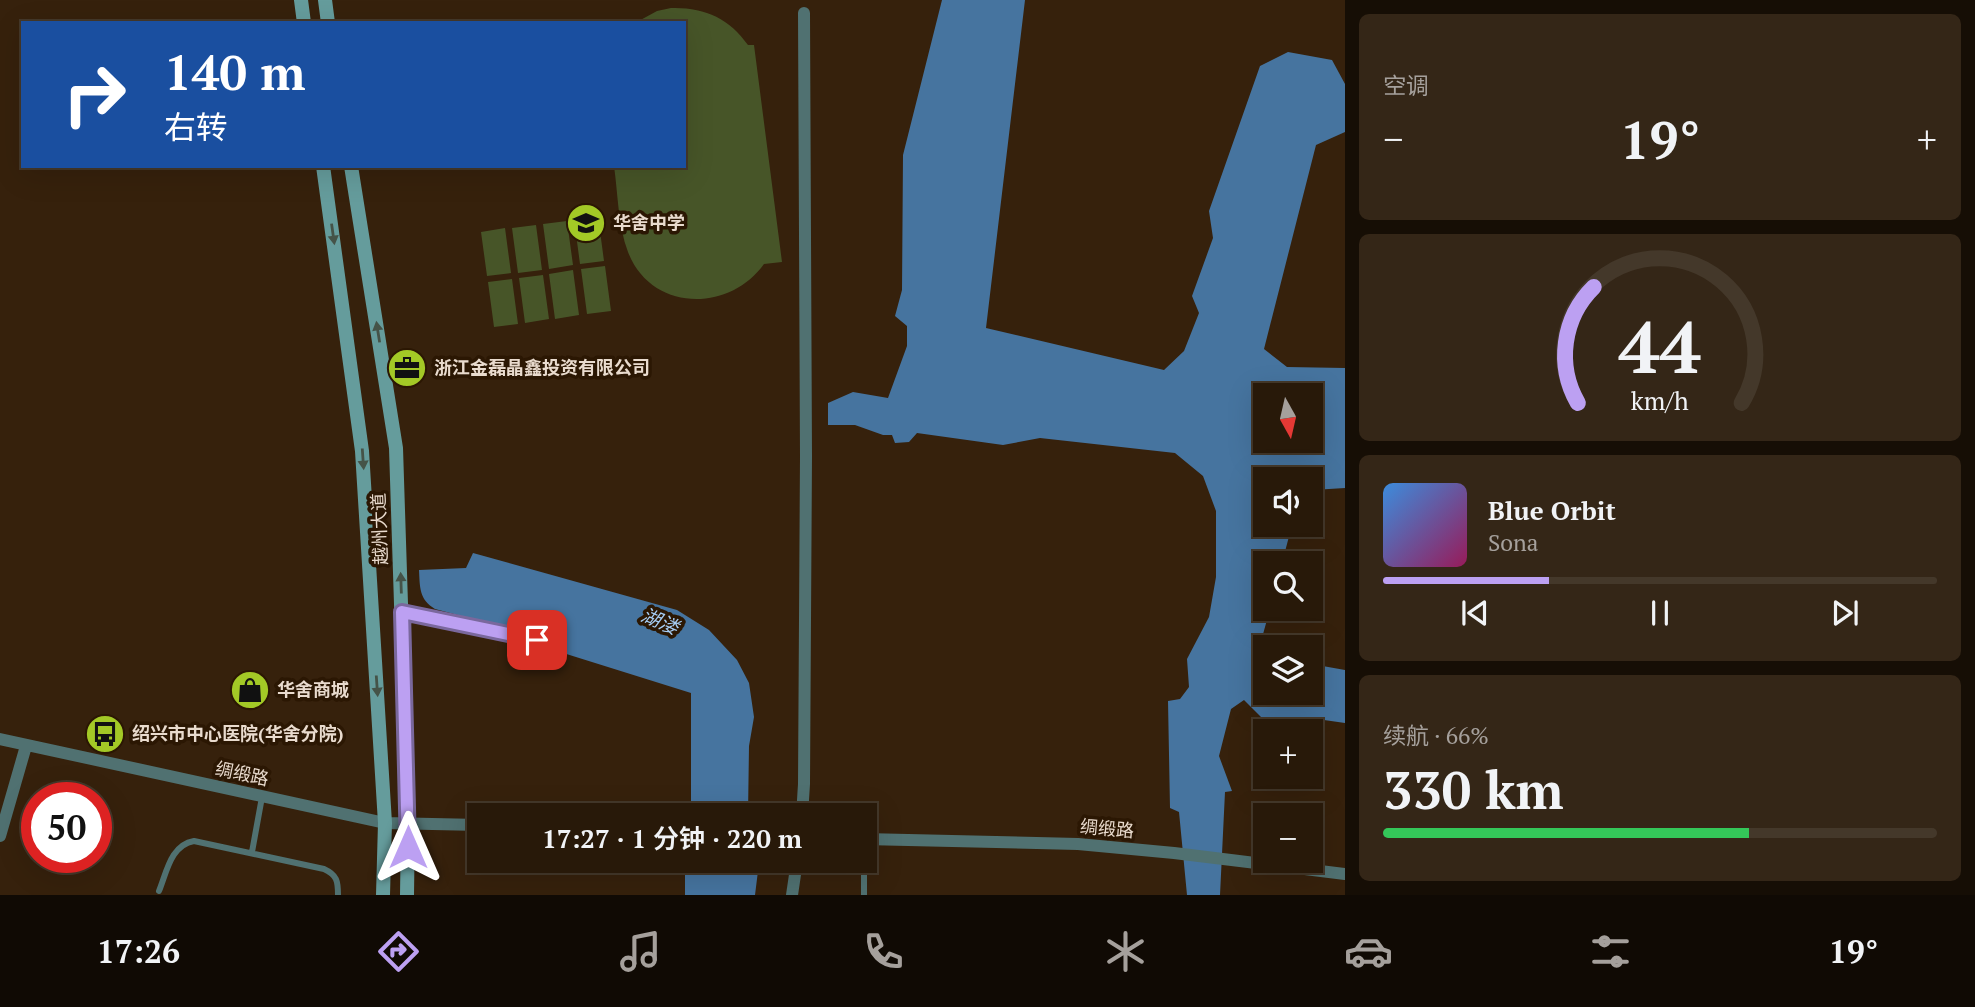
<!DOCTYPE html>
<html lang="zh">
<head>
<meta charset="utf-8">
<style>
	body { margin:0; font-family:"PT Serif","Noto Sans SC",serif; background:#342617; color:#f1f3f6; height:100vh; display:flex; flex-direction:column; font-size:26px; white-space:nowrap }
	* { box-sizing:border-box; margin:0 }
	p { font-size:23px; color:#a5a09c }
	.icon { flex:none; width:38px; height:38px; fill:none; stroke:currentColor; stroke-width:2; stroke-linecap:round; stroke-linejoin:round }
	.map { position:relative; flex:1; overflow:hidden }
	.drawer { display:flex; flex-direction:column; gap:14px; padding:14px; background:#160e05; width:630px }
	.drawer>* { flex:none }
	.guide { position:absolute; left:21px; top:21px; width:665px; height:147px; border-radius:0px; box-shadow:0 7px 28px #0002,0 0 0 2px #44382a; background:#1a4fa0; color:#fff; overflow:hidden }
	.needle { width:46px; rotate:172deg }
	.controls { position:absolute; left:1253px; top:383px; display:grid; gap:14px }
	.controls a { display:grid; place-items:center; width:70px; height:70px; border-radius:0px; background:#281909; box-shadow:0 7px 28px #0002,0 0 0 2px #44382a; font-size:35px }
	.speed { position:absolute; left:21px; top:782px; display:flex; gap:14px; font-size:35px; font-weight:700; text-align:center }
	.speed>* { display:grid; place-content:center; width:91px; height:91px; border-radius:50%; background:#281909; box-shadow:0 7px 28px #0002,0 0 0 2px #44382a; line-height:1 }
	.speed .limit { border:10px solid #d22; background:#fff; color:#111 }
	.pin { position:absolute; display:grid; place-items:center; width:60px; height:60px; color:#fff; margin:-30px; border-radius:14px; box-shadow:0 4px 10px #0006 }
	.me { position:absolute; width:77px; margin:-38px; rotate:0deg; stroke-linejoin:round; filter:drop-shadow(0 0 5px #0008) }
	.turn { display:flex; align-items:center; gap:24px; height:147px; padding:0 28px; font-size:32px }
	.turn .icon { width:91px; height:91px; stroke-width:2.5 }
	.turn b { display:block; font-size:49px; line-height:60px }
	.big { font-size:52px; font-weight:600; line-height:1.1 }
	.drawer .widget { flex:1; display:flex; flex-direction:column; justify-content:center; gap:10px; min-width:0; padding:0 24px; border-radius:10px; background:#342617 }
	.drawer .dial { align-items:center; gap:0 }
	.dial svg { height:182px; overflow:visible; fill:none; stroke:#44382a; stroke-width:7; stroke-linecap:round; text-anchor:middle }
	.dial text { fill:#f1f3f6; stroke:none }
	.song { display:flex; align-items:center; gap:21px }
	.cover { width:84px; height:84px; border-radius:10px; background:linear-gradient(135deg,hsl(210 70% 55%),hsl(330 70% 35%)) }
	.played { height:7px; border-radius:4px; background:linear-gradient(90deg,#bca0f2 30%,#44382a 30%) }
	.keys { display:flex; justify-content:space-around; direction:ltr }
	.heat { display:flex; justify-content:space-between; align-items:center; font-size:38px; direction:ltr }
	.charge { height:10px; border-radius:5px; background:linear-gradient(90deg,#34c759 66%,#44382a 0) }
	.trip { position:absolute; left:467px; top:803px; width:410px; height:70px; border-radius:0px; background:#281909; box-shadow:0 7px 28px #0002,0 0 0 2px #44382a; font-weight:600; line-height:70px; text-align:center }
	.menu { display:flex; height:112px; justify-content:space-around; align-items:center; background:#100a04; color:#a5a09c }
	.menu .icon { width:49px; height:49px }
	.menu .active { color:#bca0f2 }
	.menu b { font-size:32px; color:#f1f3f6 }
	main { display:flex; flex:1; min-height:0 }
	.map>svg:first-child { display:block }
	.green { fill:#475528 }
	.water { fill:#46749f; fill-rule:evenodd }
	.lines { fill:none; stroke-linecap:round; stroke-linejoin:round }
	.service { stroke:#507171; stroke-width:6 }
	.minor { stroke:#507171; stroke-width:12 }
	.secondary { stroke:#659c9c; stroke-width:14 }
	.oneway { fill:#455348 }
	.route-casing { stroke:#7a689d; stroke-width:18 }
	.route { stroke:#bca0f2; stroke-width:12 }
	.labels { text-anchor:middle; stroke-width:7; stroke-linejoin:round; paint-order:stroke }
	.poi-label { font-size:18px; font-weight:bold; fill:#e9dbce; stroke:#2b1703; text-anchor:start }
	.street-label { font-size:18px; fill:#e9dbce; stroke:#2b1703 }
	.water-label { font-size:19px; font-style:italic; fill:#a6cdf4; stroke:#2b1703 }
</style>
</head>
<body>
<main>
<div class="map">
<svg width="1345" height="895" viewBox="0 0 1345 895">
	<rect width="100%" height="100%" fill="#36210c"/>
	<path class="green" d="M671,8C704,7 729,18 748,45H754L782,262L764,264C729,313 651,312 628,252C618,226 618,194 614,166H684V23H635L657,11Z
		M598,216L604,261L580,264L574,219Z
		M567,221L573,265L549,269L543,224Z
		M536,225L542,270L518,273L512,228Z
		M505,228L511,273L487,276L481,232Z
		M605,266L611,311L587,314L581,269Z
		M573,270L579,315L555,319L549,274Z
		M543,275L549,319L525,323L519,278Z
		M512,279L518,324L494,327L488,282Z"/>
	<path class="water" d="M942,0H1025L986,328L1164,370L1184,351L1199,313L1192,296L1213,238L1209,211L1260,66L1288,52L1332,60L1345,84V132L1316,145L1264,349L1287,367L1345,368V488L1313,490L1311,493V480H1265V525H1292L1282,563L1265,564V609H1270L1255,663L1265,668V693H1311V666L1317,665L1345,670V723L1310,718L1297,728L1266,722L1244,700L1231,709L1219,756L1232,791L1225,792L1220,895H1187L1179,812L1170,808L1168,701L1180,699L1189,687L1187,659L1209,617L1216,577V511L1203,476L1175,453L1040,438L1003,445L917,433L909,442L895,443L892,435H883L855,425H828V403L853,392L888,398L907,346V326L895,316L902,290L903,155ZM1265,396H1311V441H1265Z
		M473,553L677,610L709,630L737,660L749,683L754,717L749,746L748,815H703L691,806V693L544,647L545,638L435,609C419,599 420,588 419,570L466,568Z
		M685,861H755L758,871L755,895H685Z"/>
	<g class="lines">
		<path class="service" d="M402,612L537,640
			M252,852L262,797
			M159,891C167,871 171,845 194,841L324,869C337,875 338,881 338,895
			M864,895V861"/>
		<path class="minor" d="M0,739L385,823L480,825
			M802,816L804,784L806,456L804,13
			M0,836L26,746
			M864,839L1078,844L1174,853L1345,874
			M792,895L797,861"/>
		<path class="secondary" d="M301,0L304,23
			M325,0L328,23
			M323,166L362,451L385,823L383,895
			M351,166L396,448L408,822L407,895"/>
	</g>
	<defs><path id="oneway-solid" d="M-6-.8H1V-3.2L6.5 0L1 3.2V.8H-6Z" transform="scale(1.75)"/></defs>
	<g class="oneway">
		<use href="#oneway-solid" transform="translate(333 234) rotate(82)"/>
		<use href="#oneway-solid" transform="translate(378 332) rotate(-99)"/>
		<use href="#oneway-solid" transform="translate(363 459) rotate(86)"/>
		<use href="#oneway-solid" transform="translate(401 583) rotate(-92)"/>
		<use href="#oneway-solid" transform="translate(377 686) rotate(86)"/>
	</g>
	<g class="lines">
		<g class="route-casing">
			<path id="route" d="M408,847L402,612L537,640"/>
		</g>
		<use href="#route" class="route"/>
	</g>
	<defs>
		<g id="school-disc" transform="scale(2.0125)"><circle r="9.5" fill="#a3c926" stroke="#2b1703"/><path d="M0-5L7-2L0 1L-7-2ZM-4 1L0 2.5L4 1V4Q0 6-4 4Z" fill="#111"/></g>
		<g id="office-disc" transform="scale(2.0125)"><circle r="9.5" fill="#a3c926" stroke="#2b1703"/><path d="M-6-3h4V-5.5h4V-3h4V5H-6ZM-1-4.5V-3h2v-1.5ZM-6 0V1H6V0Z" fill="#111"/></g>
		<g id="shop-disc" transform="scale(2.0125)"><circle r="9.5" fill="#a3c926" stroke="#2b1703"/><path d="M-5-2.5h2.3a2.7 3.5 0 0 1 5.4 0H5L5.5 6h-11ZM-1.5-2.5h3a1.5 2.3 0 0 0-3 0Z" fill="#111"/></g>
		<g id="bus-disc" transform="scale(2.0125)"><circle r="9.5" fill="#a3c926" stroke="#2b1703"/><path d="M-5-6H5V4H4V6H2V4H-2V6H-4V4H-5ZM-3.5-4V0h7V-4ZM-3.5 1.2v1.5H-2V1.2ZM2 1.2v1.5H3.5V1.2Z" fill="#111"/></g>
	</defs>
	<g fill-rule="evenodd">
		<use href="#school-disc" x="586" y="223"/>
		<use href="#office-disc" x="407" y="368"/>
		<use href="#shop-disc" x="250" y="690"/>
		<use href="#bus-disc" x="105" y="734"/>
	</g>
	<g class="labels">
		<g class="poi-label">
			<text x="613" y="229">华舍中学</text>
			<text x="434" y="374">浙江金磊晶鑫投资有限公司</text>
			<text x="277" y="696">华舍商城</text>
			<text x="132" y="740">绍兴市中心医院(华舍分院)</text>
		</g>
		<g class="street-label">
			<text transform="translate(380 529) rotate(-92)" y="6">越州大道</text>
			<text transform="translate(242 774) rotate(12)" y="6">绸缎路</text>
			<text transform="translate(1107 829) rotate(5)" y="6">绸缎路</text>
		</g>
		<g class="water-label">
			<text transform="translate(660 621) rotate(23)" y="7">湖溇</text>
		</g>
	</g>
</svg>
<div class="controls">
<a><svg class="needle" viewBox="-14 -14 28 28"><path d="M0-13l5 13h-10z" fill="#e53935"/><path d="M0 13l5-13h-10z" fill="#a5a09c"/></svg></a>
<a><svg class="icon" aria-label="sound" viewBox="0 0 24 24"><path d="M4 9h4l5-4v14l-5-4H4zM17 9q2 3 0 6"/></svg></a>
<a><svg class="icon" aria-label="search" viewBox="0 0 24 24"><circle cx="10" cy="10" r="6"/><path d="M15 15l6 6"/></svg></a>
<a><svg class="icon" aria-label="layers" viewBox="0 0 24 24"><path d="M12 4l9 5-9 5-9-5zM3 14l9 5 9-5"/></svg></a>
<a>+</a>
<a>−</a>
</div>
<div class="speed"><div class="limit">50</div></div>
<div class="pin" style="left:537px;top:640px;background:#d93025"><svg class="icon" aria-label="arrive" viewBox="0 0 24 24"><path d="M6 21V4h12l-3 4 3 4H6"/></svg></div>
<svg class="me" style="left:408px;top:847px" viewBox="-20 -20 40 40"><path d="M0-17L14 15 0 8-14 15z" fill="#bca0f2" stroke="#fff" stroke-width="4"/></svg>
<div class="trip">17:27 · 1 分钟 · 220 m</div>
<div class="guide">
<div class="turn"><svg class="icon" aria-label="right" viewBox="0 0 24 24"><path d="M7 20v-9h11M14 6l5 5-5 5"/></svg><div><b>140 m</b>右转</div></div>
</div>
</div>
<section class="drawer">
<div class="widget"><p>空调</p>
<div class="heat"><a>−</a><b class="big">19°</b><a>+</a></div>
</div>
<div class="widget dial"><svg viewBox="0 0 100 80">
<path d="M14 69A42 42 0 1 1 86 69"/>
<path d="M14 69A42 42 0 0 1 21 18" stroke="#bca0f2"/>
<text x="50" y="56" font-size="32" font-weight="700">44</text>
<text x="50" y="72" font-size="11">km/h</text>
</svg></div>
<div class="widget">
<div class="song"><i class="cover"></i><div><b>Blue Orbit</b><p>Sona</p></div></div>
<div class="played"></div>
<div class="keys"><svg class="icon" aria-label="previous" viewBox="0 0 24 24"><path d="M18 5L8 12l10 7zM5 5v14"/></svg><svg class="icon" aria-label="pause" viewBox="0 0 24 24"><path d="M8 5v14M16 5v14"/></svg><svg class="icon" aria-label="next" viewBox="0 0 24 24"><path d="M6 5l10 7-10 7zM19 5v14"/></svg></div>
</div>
<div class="widget"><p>续航 · 66%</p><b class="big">330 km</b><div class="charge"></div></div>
</section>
</main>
<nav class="menu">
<b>17:26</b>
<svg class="icon active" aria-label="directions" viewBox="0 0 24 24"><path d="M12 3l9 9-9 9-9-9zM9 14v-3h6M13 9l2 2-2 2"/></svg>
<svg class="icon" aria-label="music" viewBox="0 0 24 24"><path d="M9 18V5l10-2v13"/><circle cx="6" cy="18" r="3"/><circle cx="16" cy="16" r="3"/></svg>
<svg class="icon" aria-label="phone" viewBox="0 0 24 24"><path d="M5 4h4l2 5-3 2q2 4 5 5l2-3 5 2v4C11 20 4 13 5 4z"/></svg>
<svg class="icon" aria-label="climate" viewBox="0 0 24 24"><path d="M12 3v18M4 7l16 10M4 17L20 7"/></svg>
<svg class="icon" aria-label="car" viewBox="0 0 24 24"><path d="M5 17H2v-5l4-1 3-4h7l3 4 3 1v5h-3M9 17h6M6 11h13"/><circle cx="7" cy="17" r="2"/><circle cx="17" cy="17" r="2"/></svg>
<svg class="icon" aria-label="filters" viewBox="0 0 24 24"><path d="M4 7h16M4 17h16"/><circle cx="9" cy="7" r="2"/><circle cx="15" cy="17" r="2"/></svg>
<b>19°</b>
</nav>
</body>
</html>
